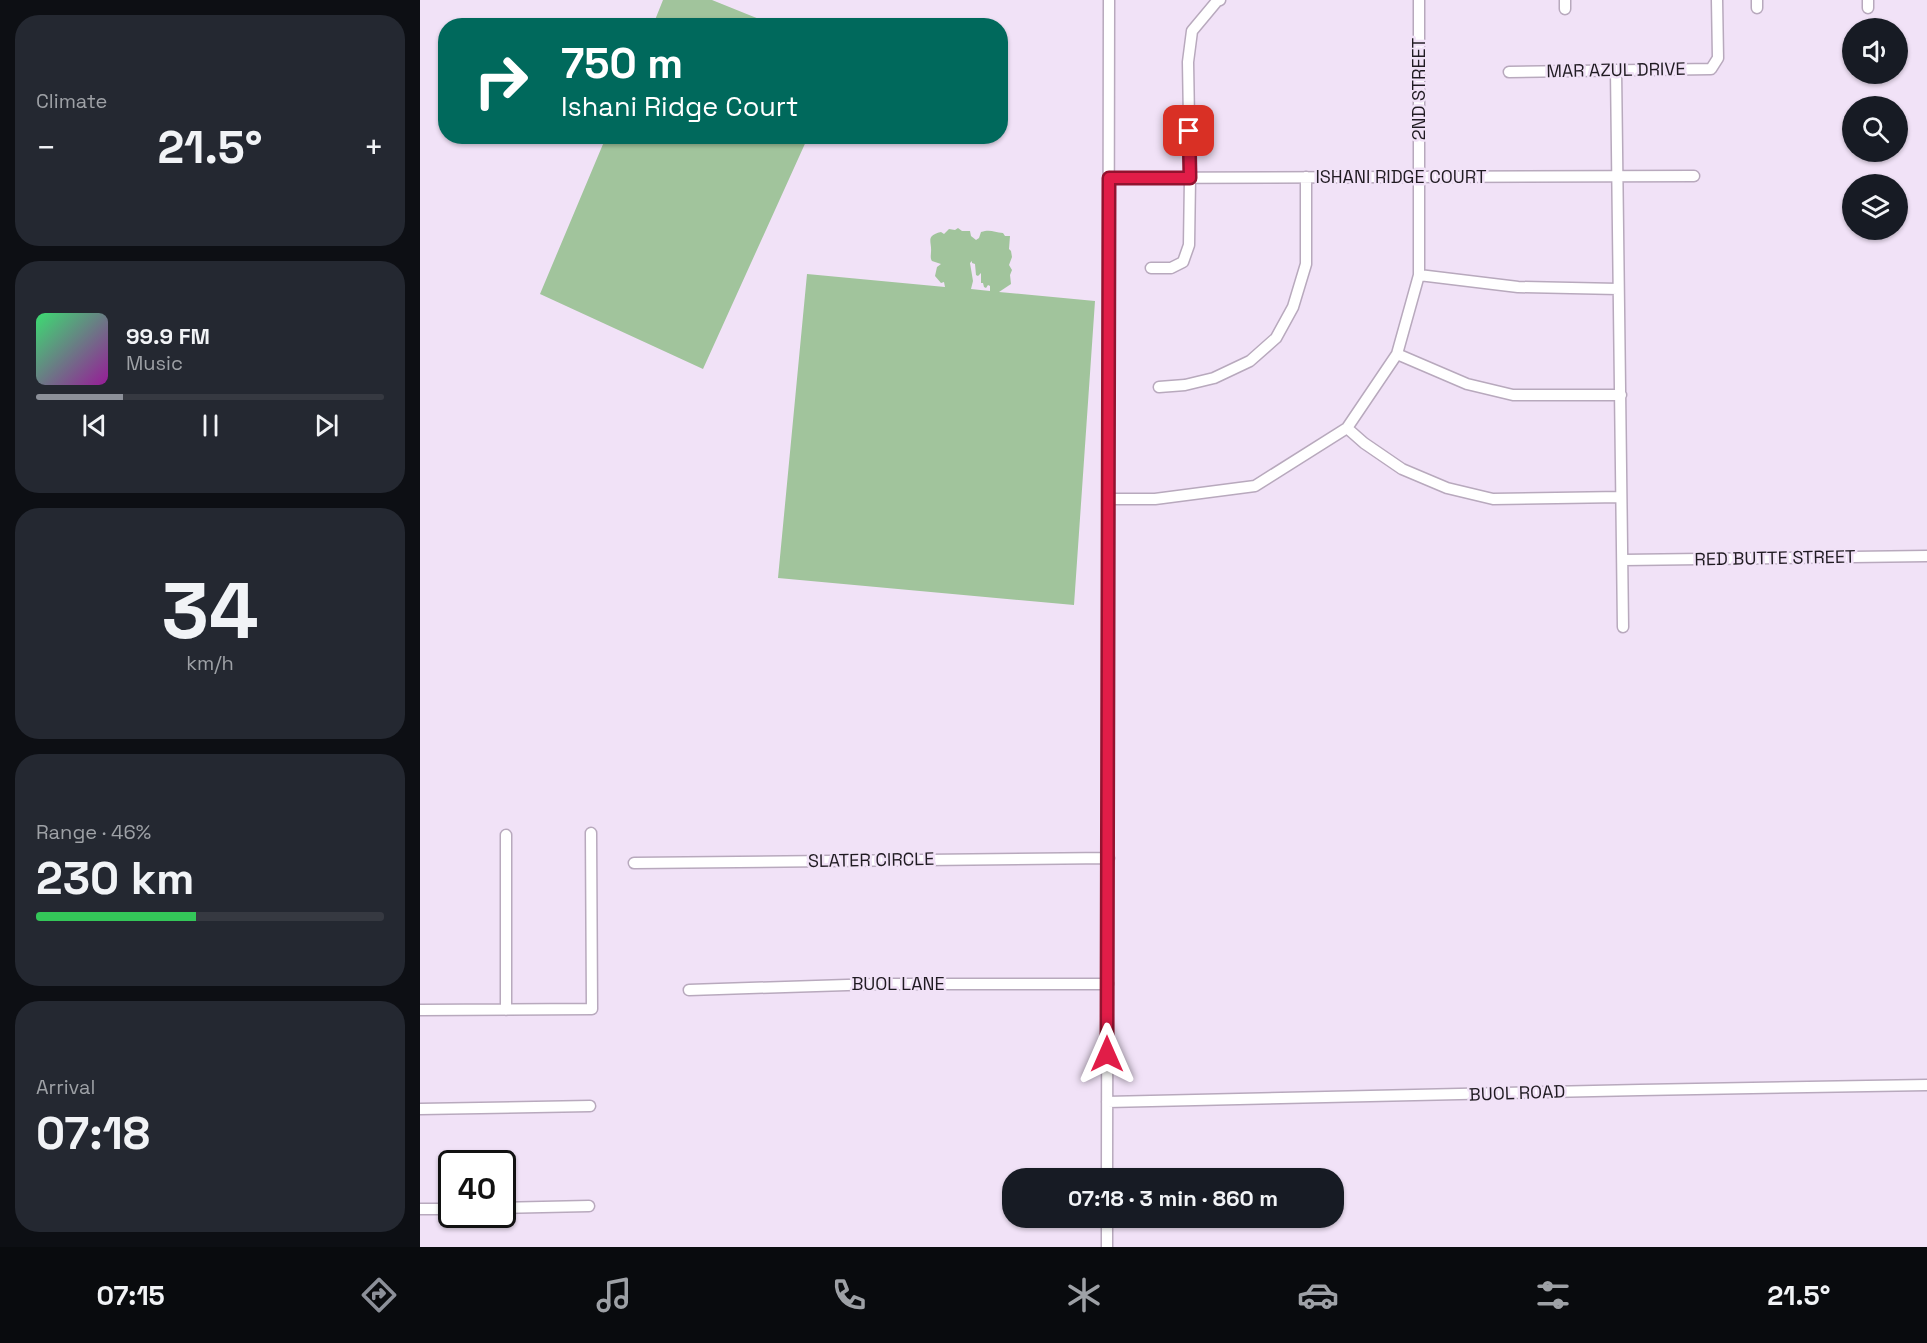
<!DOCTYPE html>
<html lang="en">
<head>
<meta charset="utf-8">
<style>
	body { margin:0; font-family:"Space Grotesk",sans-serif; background:#242831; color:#f1f3f6; height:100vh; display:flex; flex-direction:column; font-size:22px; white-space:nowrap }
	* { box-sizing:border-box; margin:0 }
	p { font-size:20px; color:#9ea1a6 }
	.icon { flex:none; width:33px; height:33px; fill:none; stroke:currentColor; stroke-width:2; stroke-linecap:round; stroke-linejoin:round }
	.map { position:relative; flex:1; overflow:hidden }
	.panel { display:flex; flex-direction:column; gap:15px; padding:15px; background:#0d0f14; width:420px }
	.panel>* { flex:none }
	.guide { position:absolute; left:18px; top:18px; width:570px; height:126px; border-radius:24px; box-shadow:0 2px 4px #0004; background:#00695c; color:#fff; overflow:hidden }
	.fabs { position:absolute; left:1422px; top:18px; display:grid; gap:12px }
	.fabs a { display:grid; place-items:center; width:66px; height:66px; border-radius:50%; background:#171b24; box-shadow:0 2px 4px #0004; font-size:30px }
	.speed { position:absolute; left:18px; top:1150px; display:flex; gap:12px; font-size:30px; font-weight:700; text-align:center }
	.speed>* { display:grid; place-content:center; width:78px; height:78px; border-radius:50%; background:#171b24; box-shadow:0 2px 4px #0004; line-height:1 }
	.speed .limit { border:3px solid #111; border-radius:9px; background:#fff; color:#111 }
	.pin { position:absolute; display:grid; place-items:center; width:51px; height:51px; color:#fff; margin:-26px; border-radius:12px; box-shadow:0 3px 9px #0006 }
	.me { position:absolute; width:66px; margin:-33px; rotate:0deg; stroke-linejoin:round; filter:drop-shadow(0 0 4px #0008) }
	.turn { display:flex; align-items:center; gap:21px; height:126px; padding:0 24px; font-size:27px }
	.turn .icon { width:78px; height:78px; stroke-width:2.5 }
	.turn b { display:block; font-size:42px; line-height:51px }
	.big { font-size:45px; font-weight:800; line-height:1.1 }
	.panel .card { flex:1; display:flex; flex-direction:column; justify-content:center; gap:9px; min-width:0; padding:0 21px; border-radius:24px; background:#242831 }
	.panel .dial { align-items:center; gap:0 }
	.dial b { font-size:78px; line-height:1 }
	.song { display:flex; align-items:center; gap:18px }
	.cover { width:72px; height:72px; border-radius:9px; background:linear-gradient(135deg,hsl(140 70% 55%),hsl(300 70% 35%)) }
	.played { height:6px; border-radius:3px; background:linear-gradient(90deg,#8c9099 25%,#363941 25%) }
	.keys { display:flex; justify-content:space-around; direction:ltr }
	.heat { display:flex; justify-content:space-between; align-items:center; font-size:33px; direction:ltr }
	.charge { height:9px; border-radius:4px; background:linear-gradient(90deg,#34c759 46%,#363941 0) }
	.trip { position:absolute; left:582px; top:1168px; width:342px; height:60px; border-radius:24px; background:#171b24; box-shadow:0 2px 4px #0004; font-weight:800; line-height:60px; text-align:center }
	.menu { display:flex; height:96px; justify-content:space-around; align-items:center; background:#090b0e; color:#9ea1a6 }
	.menu .icon { width:42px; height:42px }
	.menu .selected { color:#8c9099 }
	.menu b { font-size:27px; color:#f1f3f6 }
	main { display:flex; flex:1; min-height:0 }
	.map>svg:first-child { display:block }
	.green { fill:#a1c49c; fill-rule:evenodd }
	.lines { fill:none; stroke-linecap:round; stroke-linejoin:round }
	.minor-casing { stroke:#b8a9bd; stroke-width:13 }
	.minor { stroke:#fff; stroke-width:10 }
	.route-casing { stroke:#92132f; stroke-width:15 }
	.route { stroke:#e11d48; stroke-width:10 }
	.labels { text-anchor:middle; stroke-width:5; stroke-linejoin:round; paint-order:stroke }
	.street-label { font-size:18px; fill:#201b22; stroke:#f1e2f7 }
</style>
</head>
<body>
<main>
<section class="panel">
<div class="card"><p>Climate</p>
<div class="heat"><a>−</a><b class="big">21.5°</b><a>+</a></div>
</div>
<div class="card">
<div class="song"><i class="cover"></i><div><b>99.9 FM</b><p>Music</p></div></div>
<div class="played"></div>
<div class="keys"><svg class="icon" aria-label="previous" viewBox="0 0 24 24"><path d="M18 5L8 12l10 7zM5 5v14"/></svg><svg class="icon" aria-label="pause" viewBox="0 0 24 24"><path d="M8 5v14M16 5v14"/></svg><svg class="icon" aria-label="next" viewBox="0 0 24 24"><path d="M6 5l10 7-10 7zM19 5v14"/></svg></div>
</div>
<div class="card dial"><b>34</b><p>km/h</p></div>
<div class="card"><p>Range · 46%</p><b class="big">230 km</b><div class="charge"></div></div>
<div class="card"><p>Arrival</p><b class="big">07:18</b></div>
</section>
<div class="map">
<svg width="1507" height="1247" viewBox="0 0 1507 1247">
	<rect width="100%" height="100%" fill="#f1e2f7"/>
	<path class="green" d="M243,0H292L354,25H233Z
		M186,137H388L283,369L120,294Z
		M538,228L542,231H550L551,236L556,240L559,238L561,232C570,229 574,232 583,233L585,236H590L589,249L591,251L592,257L589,265L592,270L590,275L591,284L579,292L675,301L654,605L358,578L387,274L525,287L524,282L521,283L515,276L517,267L521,264L512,261C510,258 511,255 511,252C512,241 505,236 521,232L524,234L529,229L535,230ZM552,261V263L555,264L556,275L558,276L561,273V283H563L564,287L566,288L568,285L570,286V291L551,289L553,281L550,263Z"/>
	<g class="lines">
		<g class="minor-casing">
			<path id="minor" d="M1448,0V8
				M1337,8V0
				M1145,9V0
				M1196,70L1203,627
				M1089,72L1291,69L1298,58L1297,0
				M689,178L1274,176
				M731,268H751L763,262L769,245L770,178L768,62L772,31L797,1L800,0
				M999,275L1098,287L1198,289
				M977,354L1047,384L1093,395H1201
				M739,387L765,385L794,378L830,361L856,338L873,307L886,264V177
				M927,428L944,443L982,469L1027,488L1073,499L1201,497
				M689,499H735L835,486L927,428L977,354L999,275V0
				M1203,560L1507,556
				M214,863L689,858
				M269,990L458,984H688
				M0,1010L172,1009L171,833
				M86,1010V835
				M687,1102L1220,1090L1507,1085
				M0,1109L170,1106
				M687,1179L689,0
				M82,1208L169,1206
				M0,1209H32
				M687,1247V1218"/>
		</g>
		<use href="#minor" class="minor"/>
	</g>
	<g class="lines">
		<g class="route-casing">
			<path id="route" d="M687,1054L689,178H770L769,131"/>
		</g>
		<use href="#route" class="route"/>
	</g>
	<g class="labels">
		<g class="street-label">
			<text transform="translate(1196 70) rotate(-1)" y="6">MAR AZUL DRIVE</text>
			<text transform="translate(999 89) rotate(-90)" y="6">2ND STREET</text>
			<text x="981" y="183">ISHANI RIDGE COURT</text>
			<text transform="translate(1355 558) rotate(-1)" y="6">RED BUTTE STREET</text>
			<text transform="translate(451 860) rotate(-1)" y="6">SLATER CIRCLE</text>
			<text x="478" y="990">BUOL LANE</text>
			<text transform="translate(1097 1093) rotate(-2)" y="6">BUOL ROAD</text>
		</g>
	</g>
</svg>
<div class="fabs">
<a><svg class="icon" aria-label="sound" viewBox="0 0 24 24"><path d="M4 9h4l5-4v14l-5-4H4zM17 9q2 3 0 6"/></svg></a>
<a><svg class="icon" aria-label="search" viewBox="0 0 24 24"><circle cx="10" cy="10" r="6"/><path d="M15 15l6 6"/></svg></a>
<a><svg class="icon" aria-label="layers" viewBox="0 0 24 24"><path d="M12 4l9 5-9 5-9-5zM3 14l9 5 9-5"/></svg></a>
</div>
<div class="speed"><div class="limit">40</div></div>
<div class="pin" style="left:769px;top:131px;background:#d93025"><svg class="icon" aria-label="arrive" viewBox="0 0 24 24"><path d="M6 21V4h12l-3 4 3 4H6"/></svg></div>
<svg class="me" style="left:687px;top:1054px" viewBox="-20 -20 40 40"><path d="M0-17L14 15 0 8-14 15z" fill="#e11d48" stroke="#fff" stroke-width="4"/></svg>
<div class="trip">07:18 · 3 min · 860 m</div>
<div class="guide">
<div class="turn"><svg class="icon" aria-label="right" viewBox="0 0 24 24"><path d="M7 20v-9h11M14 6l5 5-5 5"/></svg><div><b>750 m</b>Ishani Ridge Court</div></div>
</div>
</div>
</main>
<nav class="menu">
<b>07:15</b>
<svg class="icon selected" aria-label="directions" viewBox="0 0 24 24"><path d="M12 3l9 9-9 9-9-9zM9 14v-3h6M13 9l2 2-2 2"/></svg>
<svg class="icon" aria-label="music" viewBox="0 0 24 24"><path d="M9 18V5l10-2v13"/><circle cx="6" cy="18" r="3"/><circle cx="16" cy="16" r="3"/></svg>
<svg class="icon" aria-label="phone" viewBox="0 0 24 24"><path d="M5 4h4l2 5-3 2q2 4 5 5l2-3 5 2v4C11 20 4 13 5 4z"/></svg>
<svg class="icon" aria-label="climate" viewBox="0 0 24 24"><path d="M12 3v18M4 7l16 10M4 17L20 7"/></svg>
<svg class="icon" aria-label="car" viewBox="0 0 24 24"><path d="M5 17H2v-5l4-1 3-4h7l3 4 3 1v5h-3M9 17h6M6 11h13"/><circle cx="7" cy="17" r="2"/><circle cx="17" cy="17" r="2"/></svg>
<svg class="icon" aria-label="filters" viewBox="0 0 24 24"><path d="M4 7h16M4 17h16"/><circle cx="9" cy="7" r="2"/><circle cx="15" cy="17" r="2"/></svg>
<b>21.5°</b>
</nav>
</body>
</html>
